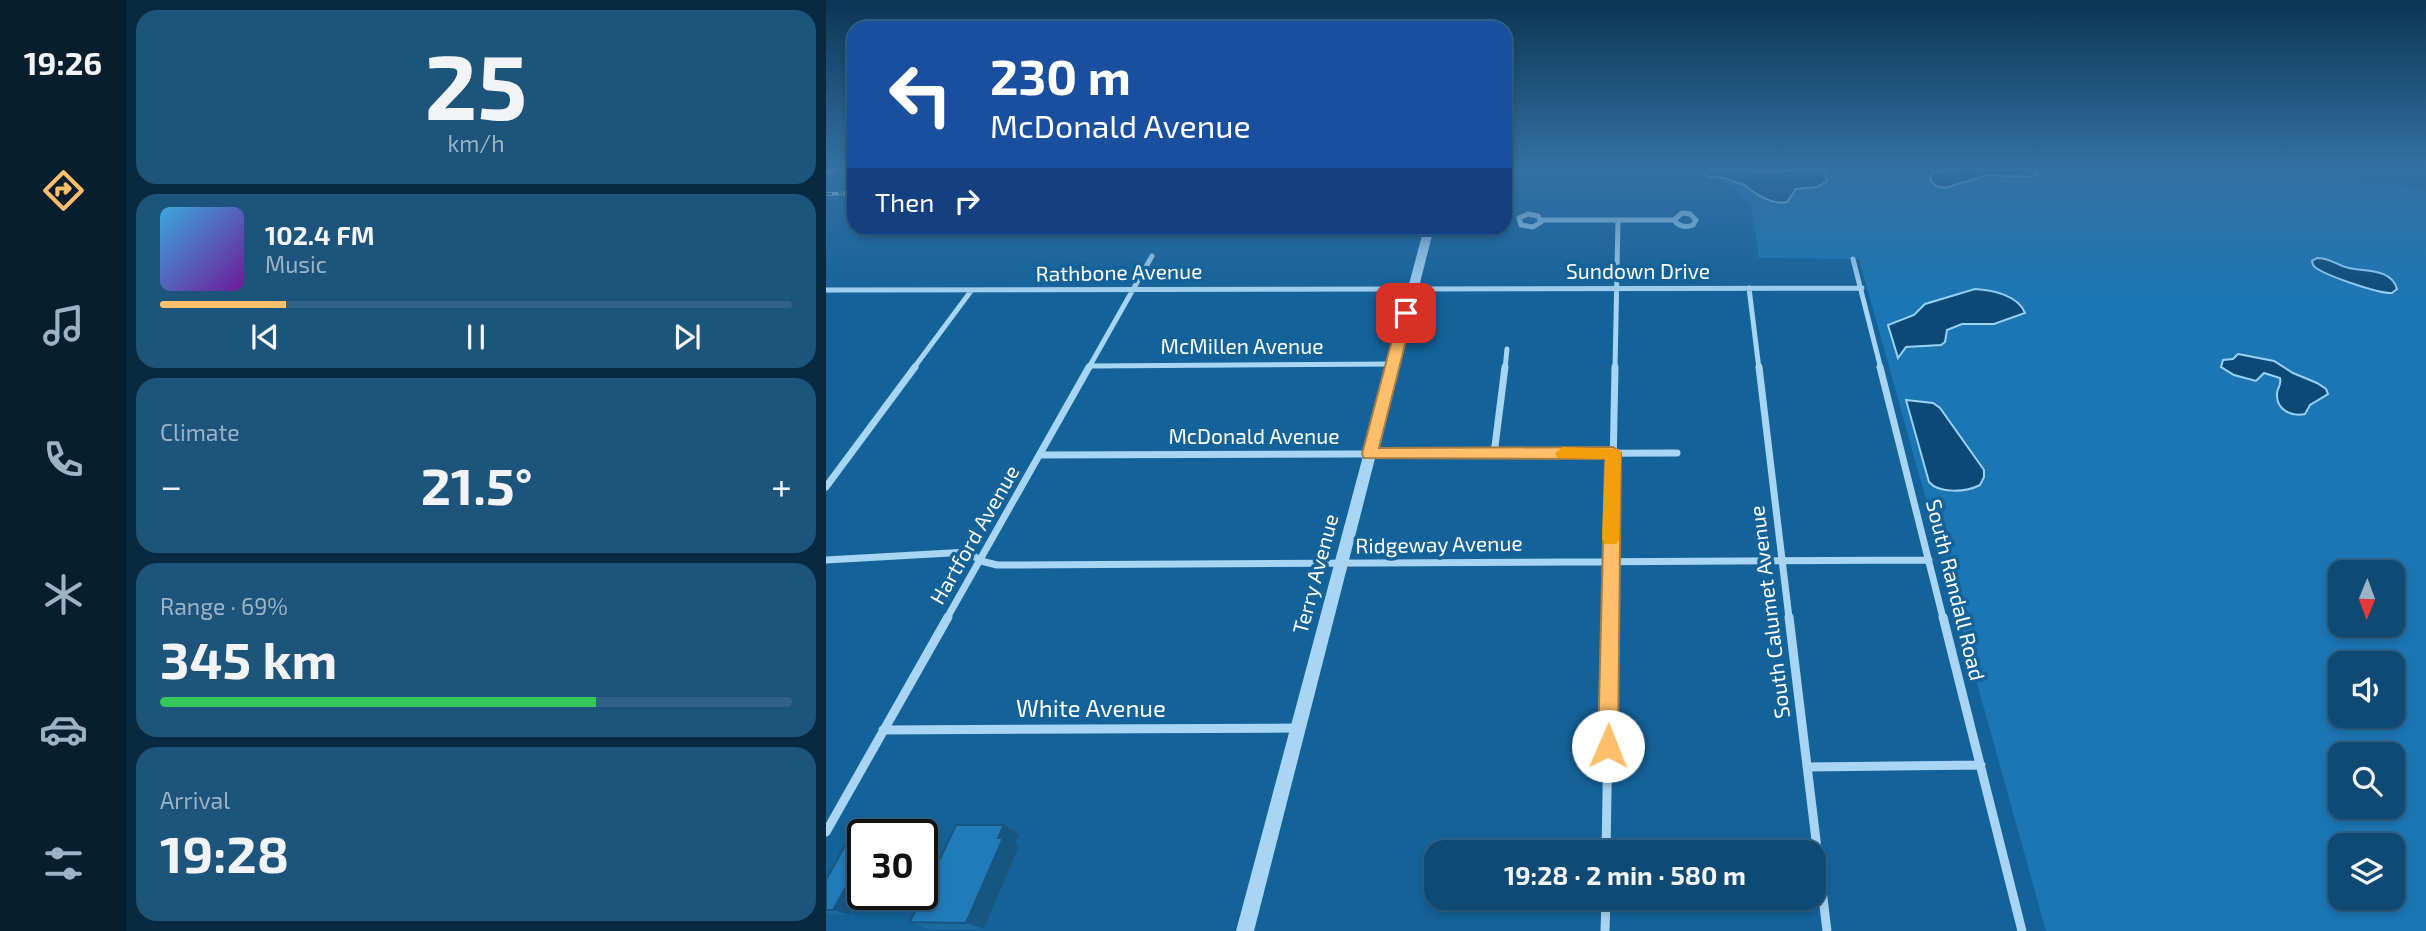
<!DOCTYPE html>
<html lang="en">
<head>
<meta charset="utf-8">
<style>
	body { margin:0; font-family:"Exo 2",sans-serif; background:#1d547c; color:#f1f3f6; height:100vh; display:flex; flex-direction:column; font-size:26px; white-space:nowrap }
	* { box-sizing:border-box; margin:0 }
	p { font-size:23px; color:#9bb3c5 }
	.icon { flex:none; width:38px; height:38px; fill:none; stroke:currentColor; stroke-width:2; stroke-linecap:round; stroke-linejoin:round }
	.map { position:relative; flex:1; overflow:hidden }
	.drawer { display:flex; flex-direction:column; gap:10px; padding:10px; background:#082940; width:700px }
	.drawer>* { flex:none }
	.hud { position:absolute; left:21px; top:21px; width:665px; height:214px; border-radius:21px; box-shadow:0 4px 10px #0003,0 0 0 2px #2f6286; background:#1a4fa0; color:#fff; overflow:hidden }
	.needle { width:46px; rotate:181deg }
	.controls { position:absolute; left:1502px; top:560px; display:grid; gap:14px }
	.controls a { display:grid; place-items:center; width:77px; height:77px; border-radius:14px; background:#0f4a74; box-shadow:0 4px 10px #0003,0 0 0 2px #2f6286; font-size:35px }
	.speed { position:absolute; left:21px; top:819px; display:flex; gap:14px; font-size:35px; font-weight:700; text-align:center }
	.speed>* { display:grid; place-content:center; width:91px; height:91px; border-radius:50%; background:#0f4a74; box-shadow:0 4px 10px #0003,0 0 0 2px #2f6286; line-height:1 }
	.speed .limit { border:4px solid #111; border-radius:10px; background:#fff; color:#111 }
	.pin { position:absolute; display:grid; place-items:center; width:60px; height:60px; color:#fff; margin:-30px; border-radius:14px; box-shadow:0 4px 10px #0006 }
	.me { position:absolute; width:77px; margin:-38px; rotate:1deg; stroke-linejoin:round; filter:drop-shadow(0 0 5px #0008) }
	.turn { display:flex; align-items:center; gap:24px; height:147px; padding:0 28px; font-size:32px }
	.turn .icon { width:91px; height:91px; stroke-width:2.5 }
	.turn b { display:block; font-size:49px; line-height:60px }
	.then { display:flex; align-items:center; height:66px; padding:0 28px; background:#0003; gap:14px; font-size:26px }
	.big { font-size:52px; font-weight:700; line-height:1.1 }
	.drawer .card { flex:1; display:flex; flex-direction:column; justify-content:center; gap:10px; min-width:0; padding:0 24px; border-radius:21px; background:#1d547c }
	.drawer .dial { align-items:center; gap:0 }
	.dial b { font-size:91px; line-height:1 }
	.song { display:flex; align-items:center; gap:21px }
	.cover { width:84px; height:84px; border-radius:10px; background:linear-gradient(135deg,hsl(200 70% 55%),hsl(280 70% 35%)) }
	.played { height:7px; border-radius:4px; background:linear-gradient(90deg,#ffbe6a 20%,#2f6286 20%) }
	.keys { display:flex; justify-content:space-around; direction:ltr }
	.heat { display:flex; justify-content:space-between; align-items:center; font-size:38px; direction:ltr }
	.charge { height:10px; border-radius:5px; background:linear-gradient(90deg,#34c759 69%,#2f6286 0) }
	.trip { position:absolute; left:598px; top:840px; width:402px; height:70px; border-radius:21px; background:#0f4a74; box-shadow:0 4px 10px #0003,0 0 0 2px #2f6286; font-weight:700; line-height:70px; text-align:center }
	main { display:flex; flex:1; min-height:0 }
	.menu { display:flex; flex-direction:column; width:126px; justify-content:space-around; align-items:center; background:#061e2e; color:#9bb3c5 }
	.menu .icon { width:49px; height:49px }
	.menu .current { color:#ffbe6a }
	.menu b { font-size:32px; color:#f1f3f6 }
	.map>svg:first-child { display:block }
	.green { fill:#1c76b4; fill-rule:evenodd }
	.water { fill:#0c4977; stroke:#9ad2f6; stroke-width:2 }
	.lines { fill:none; stroke-linecap:round; stroke-linejoin:round }
	.minor-far2 { stroke:#a8d5f3; stroke-width:5 }
	.minor-far1 { stroke:#a8d5f3; stroke-width:7 }
	.minor { stroke:#a8d5f3; stroke-width:9 }
	.tertiary { fill:#a8d5f3; fill-rule:evenodd }
	.primary { fill:#f4faff; fill-rule:evenodd }
	.rail-casing { stroke:#fff; stroke-width:3.5 }
	.rail { stroke:#14629a; stroke-width:2; stroke-dasharray:6; stroke-linecap:butt }
	.wall { fill:#1d6a9f }
	.shaded-wall { fill:#185682 }
	.building { fill:#227bb9; stroke:#185682; stroke-width:2 }
	.route { fill:#ffbe6a; stroke:#a67c45; stroke-width:2 }
	.slow { fill:#f59e0b }
	.labels { text-anchor:middle; stroke-width:7; stroke-linejoin:round; paint-order:stroke }
	.street-label { font-size:21px; fill:#fff; stroke:#14629a }
	.near-street-label { font-size:24px; fill:#fff; stroke:#14629a }
</style>
</head>
<body>
<main>
<nav class="menu">
<b>19:26</b>
<svg class="icon current" aria-label="directions" viewBox="0 0 24 24"><path d="M12 3l9 9-9 9-9-9zM9 14v-3h6M13 9l2 2-2 2"/></svg>
<svg class="icon" aria-label="music" viewBox="0 0 24 24"><path d="M9 18V5l10-2v13"/><circle cx="6" cy="18" r="3"/><circle cx="16" cy="16" r="3"/></svg>
<svg class="icon" aria-label="phone" viewBox="0 0 24 24"><path d="M5 4h4l2 5-3 2q2 4 5 5l2-3 5 2v4C11 20 4 13 5 4z"/></svg>
<svg class="icon" aria-label="climate" viewBox="0 0 24 24"><path d="M12 3v18M4 7l16 10M4 17L20 7"/></svg>
<svg class="icon" aria-label="car" viewBox="0 0 24 24"><path d="M5 17H2v-5l4-1 3-4h7l3 4 3 1v5h-3M9 17h6M6 11h13"/><circle cx="7" cy="17" r="2"/><circle cx="17" cy="17" r="2"/></svg>
<svg class="icon" aria-label="filters" viewBox="0 0 24 24"><path d="M4 7h16M4 17h16"/><circle cx="9" cy="7" r="2"/><circle cx="15" cy="17" r="2"/></svg>
</nav>
<section class="drawer">
<div class="card dial"><b>25</b><p>km/h</p></div>
<div class="card">
<div class="song"><i class="cover"></i><div><b>102.4 FM</b><p>Music</p></div></div>
<div class="played"></div>
<div class="keys"><svg class="icon" aria-label="previous" viewBox="0 0 24 24"><path d="M18 5L8 12l10 7zM5 5v14"/></svg><svg class="icon" aria-label="pause" viewBox="0 0 24 24"><path d="M8 5v14M16 5v14"/></svg><svg class="icon" aria-label="next" viewBox="0 0 24 24"><path d="M6 5l10 7-10 7zM19 5v14"/></svg></div>
</div>
<div class="card"><p>Climate</p>
<div class="heat"><a>−</a><b class="big">21.5°</b><a>+</a></div>
</div>
<div class="card"><p>Range · 69%</p><b class="big">345 km</b><div class="charge"></div></div>
<div class="card"><p>Arrival</p><b class="big">19:28</b></div>
</section>
<div class="map">
<svg width="1600" height="931" viewBox="0 0 1600 931">
	<rect width="100%" height="100%" fill="#14629a"/>
	<path class="green" d="M975,169H1417L1600,189V931H1220L1033,259L933,258L925,204L897,182ZM1514,572H1566V625H1514ZM1514,663H1566V716H1514ZM1514,754H1566V807H1514ZM1514,845H1566V898H1514Z"/>
	<path class="water" d="M905,169L941,172L998,169L1001,181L991,187L970,189L961,202C947,205 931,195 921,187C917,183 905,181 900,179C893,175 886,180 879,174L883,171Z
		M1133,169H1207L1211,174L1204,177L1161,175L1119,188L1110,186L1104,180L1106,173Z
		M1491,258C1504,258 1511,265 1523,268C1540,272 1565,268 1571,289L1566,293C1554,294 1493,274 1487,265L1486,261Z
		M1149,289C1166,290 1192,295 1199,313L1168,324H1136L1121,330L1119,342L1115,345L1080,347L1072,358L1062,325L1088,315L1099,304Z
		M1412,354L1448,361L1467,373L1491,383L1500,389L1502,394L1484,405L1479,414C1466,417 1450,410 1451,394C1451,387 1456,386 1454,378L1438,373L1430,381L1408,375L1395,367L1397,360L1407,359Z
		M1080,400L1107,403L1114,408L1158,470V477L1154,485C1141,492 1113,494 1103,482Z"/>
	<g class="lines">
		<path class="minor-far2" d="M856,213L864,214L870,220L867,225C859,228 853,227 848,220Z
			M702,214L712,216L715,222L707,227L695,225L693,218Z
			M715,220H848
			M1027,259L1055,369
			M923,288L933,369
			M0,290L1036,288
			M264,366L567,364
			M87,369L145,291
			M262,369L326,256
			M679,369L681,349
			M789,369L792,220"/>
		<path class="minor-far1" d="M933,367L963,618
			M1054,367L1117,618
			M668,454L679,367
			M214,455L851,453
			M0,487L89,367
			M0,560L142,552L155,561L171,565L1103,560
			M121,618L263,367
			M784,618L789,367"/>
		<path class="minor" d="M963,617L1001,931
			M1117,617L1196,931
			M57,730L472,728
			M981,767L1155,765
			M0,832L122,617
			M780,852L784,617
			M779,931L780,898"/>
		<path class="tertiary" d="M598,228H608L428,931H410Z"/>
		<path class="primary" d="M0,169H16L0,175Z"/>
		<g class="rail-casing">
			<path id="rail" d="M1594,169L1600,170
				M0,194L28,193"/>
		</g>
		<use href="#rail" class="rail"/>
	</g>
	<path class="wall" d="M193,834L189,844L193,846L158,929H103L84,922Z
		M0,880L23,915L0,914Z"/>
	<path class="shaded-wall" d="M178,825L193,834L189,844L193,846L158,929L140,923Z
		M37,856V888L23,915L7,910Z"/>
	<path class="building" d="M130,825H178L172,838H177L140,923L84,922Z
		M21,842H37V856L7,910H0V880Z"/>
	<linearGradient id="sky" x2="0" y2="1"><stop stop-color="#0b3655"/><stop offset="0.56" stop-color="#3471a3"/><stop offset="1" stop-color="#3471a3" stop-opacity="0"/></linearGradient>
	<rect width="1600" height="300" fill="url(#sky)"/>
	<path class="route" d="M580,308L587,313L553,448L787,447L795,453L792,746L789,753L782,756L775,753L772,746L779,459L538,458L536,454L573,313Z"/>
	<path class="slow" d="M737,447L793,449L795,453L793,539L791,544H779L776,539L779,459L731,458L729,453Z"/>
	<g class="labels">
		<g class="street-label">
			<text x="812" y="279">Sundown Drive</text>
			<text transform="translate(293 273) rotate(-1)" y="7">Rathbone Avenue</text>
			<text x="416" y="354">McMillen Avenue</text>
			<text x="428" y="444">McDonald Avenue</text>
			<text transform="translate(149 535) rotate(-60)" y="7">Hartford Avenue</text>
			<text transform="translate(613 545) rotate(-1)" y="7">Ridgeway Avenue</text>
			<text transform="translate(490 574) rotate(-75)" y="7">Terry Avenue</text>
			<text transform="translate(1129 590) rotate(76)" y="7">South Randall Road</text>
			<text transform="translate(944 612) rotate(-97)" y="7">South Calumet Avenue</text>
		</g>
		<g class="near-street-label">
			<text x="265" y="717">White Avenue</text>
		</g>
	</g>
</svg>
<div class="controls">
<a><svg class="needle" viewBox="-14 -14 28 28"><path d="M0-13l5 13h-10z" fill="#e53935"/><path d="M0 13l5-13h-10z" fill="#9bb3c5"/></svg></a>
<a><svg class="icon" aria-label="sound" viewBox="0 0 24 24"><path d="M4 9h4l5-4v14l-5-4H4zM17 9q2 3 0 6"/></svg></a>
<a><svg class="icon" aria-label="search" viewBox="0 0 24 24"><circle cx="10" cy="10" r="6"/><path d="M15 15l6 6"/></svg></a>
<a><svg class="icon" aria-label="layers" viewBox="0 0 24 24"><path d="M12 4l9 5-9 5-9-5zM3 14l9 5 9-5"/></svg></a>
</div>
<div class="speed"><div class="limit">30</div></div>
<div class="pin" style="left:580px;top:313px;background:#d93025"><svg class="icon" aria-label="arrive" viewBox="0 0 24 24"><path d="M6 21V4h12l-3 4 3 4H6"/></svg></div>
<svg class="me" style="left:782px;top:746px" viewBox="-20 -20 40 40"><circle r="19" fill="#fff"/><path d="M0-13L10 11 0 6-10 11z" fill="#ffbe6a"/></svg>
<div class="trip">19:28 · 2 min · 580 m</div>
<div class="hud">
<div class="turn"><svg class="icon" aria-label="left" viewBox="0 0 24 24"><path d="M17 20v-9H6M10 6l-5 5 5 5"/></svg><div><b>230 m</b>McDonald Avenue</div></div>
<div class="then">Then<svg class="icon" aria-label="right" viewBox="0 0 24 24"><path d="M7 20v-9h11M14 6l5 5-5 5"/></svg></div>
</div>
</div>
</main>
</body>
</html>
